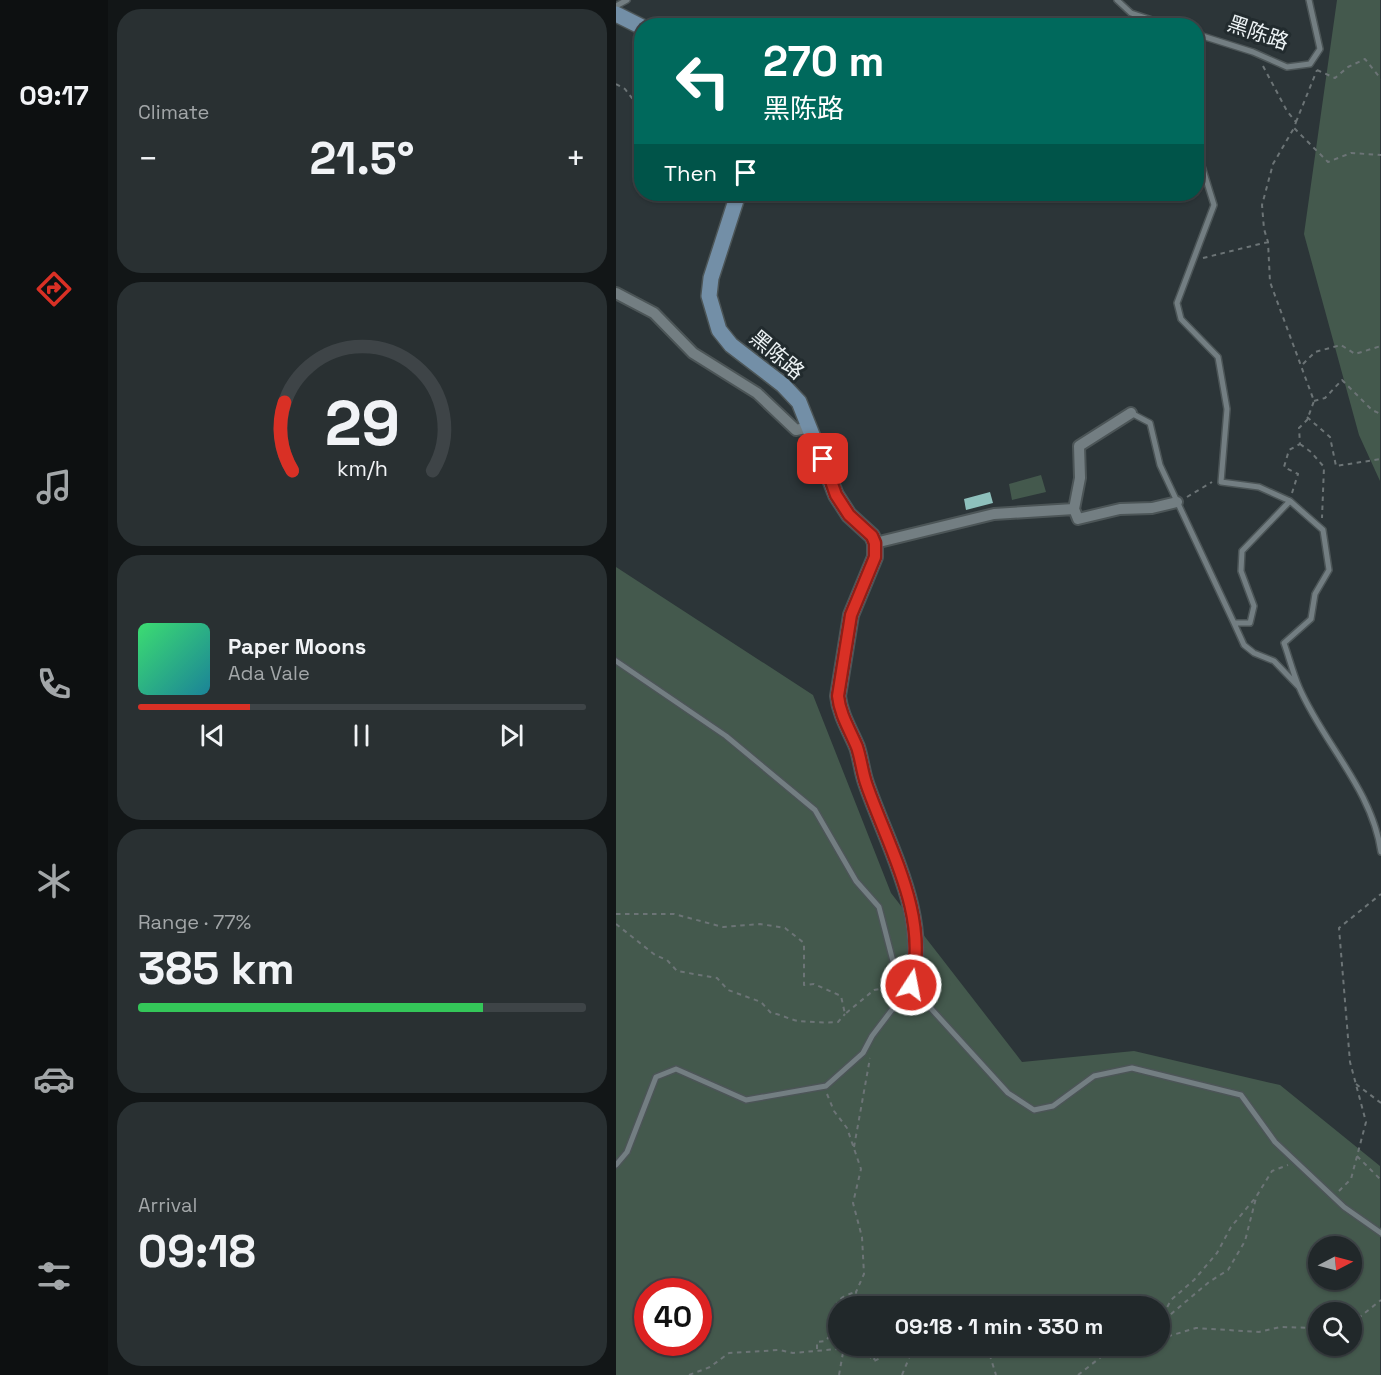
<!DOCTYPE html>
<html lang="en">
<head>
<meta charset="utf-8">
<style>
	body { margin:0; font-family:"Space Grotesk","Noto Sans SC",sans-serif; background:#293032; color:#f1f3f6; height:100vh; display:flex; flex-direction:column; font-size:22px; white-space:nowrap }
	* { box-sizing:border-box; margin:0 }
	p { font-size:20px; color:#a2a6a8 }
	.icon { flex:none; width:33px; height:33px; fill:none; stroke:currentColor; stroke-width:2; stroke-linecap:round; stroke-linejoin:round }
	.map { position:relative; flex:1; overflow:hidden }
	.details { display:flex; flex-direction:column; gap:9px; padding:9px; background:#121617; width:508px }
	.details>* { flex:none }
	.top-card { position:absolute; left:18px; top:18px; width:570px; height:183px; border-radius:24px; box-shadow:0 2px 4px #0004,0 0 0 2px #3e4447; background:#00695c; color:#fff; overflow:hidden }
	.needle { width:39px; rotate:84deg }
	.tools { position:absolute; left:692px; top:1236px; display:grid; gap:12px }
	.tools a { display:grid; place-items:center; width:54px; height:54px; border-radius:50%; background:#21282a; box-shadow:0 2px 4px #0004,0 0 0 2px #3e4447; font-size:30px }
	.speed { position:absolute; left:18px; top:1278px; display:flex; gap:12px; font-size:30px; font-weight:700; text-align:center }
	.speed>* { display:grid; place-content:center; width:78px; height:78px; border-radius:50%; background:#21282a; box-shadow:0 2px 4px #0004,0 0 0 2px #3e4447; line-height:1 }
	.speed .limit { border:9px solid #d22; background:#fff; color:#111 }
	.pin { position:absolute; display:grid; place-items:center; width:51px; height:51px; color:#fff; margin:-26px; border-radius:12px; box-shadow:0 3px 9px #0006 }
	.me { position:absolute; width:66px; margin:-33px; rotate:11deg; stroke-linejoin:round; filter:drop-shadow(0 0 4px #0008) }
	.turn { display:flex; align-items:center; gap:21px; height:126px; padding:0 30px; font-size:27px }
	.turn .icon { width:78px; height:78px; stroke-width:2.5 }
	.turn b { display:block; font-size:42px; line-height:51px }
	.then { display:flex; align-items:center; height:57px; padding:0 30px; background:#0003; gap:12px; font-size:22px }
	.big { font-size:45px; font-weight:800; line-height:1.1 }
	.details .tile { flex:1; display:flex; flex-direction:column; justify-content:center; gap:9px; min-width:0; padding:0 21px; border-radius:24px; background:#293032 }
	.details .dial { align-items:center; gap:0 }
	.dial svg { height:156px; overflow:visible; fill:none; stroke:#3e4447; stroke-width:7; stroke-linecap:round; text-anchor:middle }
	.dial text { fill:#f1f3f6; stroke:none }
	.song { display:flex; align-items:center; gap:18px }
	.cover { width:72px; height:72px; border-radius:9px; background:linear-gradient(135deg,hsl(140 70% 55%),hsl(190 70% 35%)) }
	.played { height:6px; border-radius:3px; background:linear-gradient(90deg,#d93025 25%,#3e4447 25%) }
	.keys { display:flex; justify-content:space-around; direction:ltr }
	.heat { display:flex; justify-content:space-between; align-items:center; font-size:33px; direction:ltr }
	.charge { height:9px; border-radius:4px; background:linear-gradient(90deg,#34c759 77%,#3e4447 0) }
	.trip { position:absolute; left:212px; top:1296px; width:342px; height:60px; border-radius:30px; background:#21282a; box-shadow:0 2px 4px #0004,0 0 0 2px #3e4447; font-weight:800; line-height:60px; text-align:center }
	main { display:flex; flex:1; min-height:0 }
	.dock { display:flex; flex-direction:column; width:108px; justify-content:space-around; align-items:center; background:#0d1011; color:#a2a6a8 }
	.dock .icon { width:42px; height:42px }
	.dock .active { color:#d93025 }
	.dock b { font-size:27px; color:#f1f3f6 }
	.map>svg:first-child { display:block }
	.green { fill:#44594d; fill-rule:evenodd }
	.building { fill:#8ec0bc }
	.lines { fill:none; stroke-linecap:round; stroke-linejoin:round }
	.lane-casing { stroke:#4c5557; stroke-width:8 }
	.street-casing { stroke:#4c5557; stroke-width:14 }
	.secondary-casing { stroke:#4c5557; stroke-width:18 }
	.path { stroke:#6c7476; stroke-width:2; stroke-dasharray:4.5 4.5; stroke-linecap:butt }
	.lane { stroke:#737e82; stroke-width:5 }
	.street { stroke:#737e82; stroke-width:10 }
	.secondary { stroke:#738fa7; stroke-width:15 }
	.route-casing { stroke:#8d1f18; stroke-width:15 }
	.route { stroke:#d93025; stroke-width:10 }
	.labels { text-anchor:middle; stroke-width:6; stroke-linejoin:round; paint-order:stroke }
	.street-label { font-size:21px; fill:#edf3f5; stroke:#222b2e }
</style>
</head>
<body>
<main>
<nav class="dock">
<b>09:17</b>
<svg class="icon active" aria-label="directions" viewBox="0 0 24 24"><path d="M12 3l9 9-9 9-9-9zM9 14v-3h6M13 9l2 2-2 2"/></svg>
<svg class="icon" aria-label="music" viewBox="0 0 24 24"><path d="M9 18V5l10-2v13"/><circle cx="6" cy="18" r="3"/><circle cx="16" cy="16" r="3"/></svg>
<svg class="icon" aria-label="phone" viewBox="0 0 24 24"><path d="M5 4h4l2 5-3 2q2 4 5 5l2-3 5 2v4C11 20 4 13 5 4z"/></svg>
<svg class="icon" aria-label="climate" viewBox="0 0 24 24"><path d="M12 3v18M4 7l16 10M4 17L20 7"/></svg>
<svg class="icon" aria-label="car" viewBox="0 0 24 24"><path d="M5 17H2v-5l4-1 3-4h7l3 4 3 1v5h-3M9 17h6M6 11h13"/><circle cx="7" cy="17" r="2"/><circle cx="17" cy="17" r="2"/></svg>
<svg class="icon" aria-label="filters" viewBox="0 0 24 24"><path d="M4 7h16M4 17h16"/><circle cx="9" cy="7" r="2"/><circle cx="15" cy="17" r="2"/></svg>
</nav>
<section class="details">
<div class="tile"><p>Climate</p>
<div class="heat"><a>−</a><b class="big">21.5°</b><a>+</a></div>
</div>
<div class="tile dial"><svg viewBox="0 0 100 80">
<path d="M14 69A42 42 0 1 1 86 69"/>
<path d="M14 69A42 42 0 0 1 10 34" stroke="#d93025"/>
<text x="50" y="56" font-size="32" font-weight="700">29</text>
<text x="50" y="72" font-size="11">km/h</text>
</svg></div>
<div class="tile">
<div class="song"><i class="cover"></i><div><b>Paper Moons</b><p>Ada Vale</p></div></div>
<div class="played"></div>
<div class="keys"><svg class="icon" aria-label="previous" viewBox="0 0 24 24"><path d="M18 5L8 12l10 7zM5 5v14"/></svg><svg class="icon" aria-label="pause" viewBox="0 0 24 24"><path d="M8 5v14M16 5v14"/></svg><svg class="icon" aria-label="next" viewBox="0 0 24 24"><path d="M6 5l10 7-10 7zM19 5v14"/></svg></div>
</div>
<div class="tile"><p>Range · 77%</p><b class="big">385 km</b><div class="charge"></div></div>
<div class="tile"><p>Arrival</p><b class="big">09:18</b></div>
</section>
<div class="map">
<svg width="765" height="1375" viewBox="0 0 765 1375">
	<rect width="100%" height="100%" fill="#2c3538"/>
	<path class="green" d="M721,0H764V481L743,435L688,234Z
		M425,475L430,492L396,500L393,484Z
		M0,567L197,695L275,893L406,1062L518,1051L664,1085L764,1166V1375H0ZM702,1246H735V1280H702ZM32,1292H82V1342H32ZM222,1306H543V1346H222ZM702,1312H735V1346H702Z"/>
	<path class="building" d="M374,492L377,503L350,510L348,499Z"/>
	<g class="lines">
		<g class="lane-casing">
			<path id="lane" d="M501,0L515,13L554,26
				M0,6L11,0
				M580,34L637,52L671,67L694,64L704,49L693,0
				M580,147L598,205L561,303L565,319L602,357L611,409L605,482L643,487L674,501L707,530L713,570L699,594L695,619L668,643C673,657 677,673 683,687C707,743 756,789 765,852
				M515,413L534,423L544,465L618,623H634L638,606L625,571L626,551L674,501
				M618,623L628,645L638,653L658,661L682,686
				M0,661L110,736L199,810L240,881L263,907L279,969L392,1093L418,1110L437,1106L478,1076L516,1068L625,1095L659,1142L728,1207L765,1233
				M0,1165L11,1152L40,1077L60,1069L130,1100L210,1086L247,1053L256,1036L294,986"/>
		</g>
		<g class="street-casing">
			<path id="street" d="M0,293L38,313L77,353L141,393L180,430L194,427
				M515,413L463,446L464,478L458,509L462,519L504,509L536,508L561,502
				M259,543L378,514L458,509"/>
		</g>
		<g class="secondary-casing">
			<path id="secondary" d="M0,14L26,27
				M122,194L95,278L93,296L103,330L115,345L167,385L183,402L220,495L233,515L256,536L259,543V557L235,615L222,696C224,715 234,730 241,747C245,759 246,772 250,783C272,847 314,916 295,985"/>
		</g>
		<path class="path" d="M647,66L671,111L680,122L678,128L712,162L735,153L765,155
			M701,70L719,78L732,67L749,59L765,79
			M0,84L9,89L26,111
			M680,122L701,70
			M587,258L652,242
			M687,364L699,352L725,345L739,354L765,346
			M698,401L709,398L726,380L756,410L765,414
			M691,417L714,437L720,466L765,459
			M684,444L695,452L708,467L706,518
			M676,493L682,474L668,467L673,450L684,444L683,428L691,420L698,401L654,282L652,242L648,229L646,205L657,164L678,128
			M571,497L596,482
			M0,914H58L107,927L144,924L169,928L188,943V985L198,984L225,996L229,1014L258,990L284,986
			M0,924L39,955L51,960L61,971L101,978L112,990L145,1002L155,1013C165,1014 174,1020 183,1021C195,1022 209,1023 222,1022L229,1014
			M740,1084L765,1103
			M211,1094L218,1111L231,1128L245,1169L237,1203L246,1237L248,1274L240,1292L242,1306
			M238,1147L254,1058
			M741,1156L765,1180
			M723,1191L735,1179L750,1122L734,1062L723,928L765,894
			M548,1320L593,1282L612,1270L629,1241L640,1198
			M543,1323L555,1300L578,1280L601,1253L615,1227L640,1197L656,1171L672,1165
			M735,1324L765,1300
			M543,1339L580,1328L643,1332L664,1327L702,1328
			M371,1346L380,1375
			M201,1349V1342L209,1341L219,1331C219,1307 215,1299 240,1292
			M486,1356H503L526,1346
			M258,1360L261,1346
			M73,1375L94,1367L113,1353L163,1350L177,1353L244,1347L258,1361L291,1346
			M223,1375L228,1347
			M286,1375L298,1346
			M462,1375L499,1346"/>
		<use href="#lane" class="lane"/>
		<use href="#street" class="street"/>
		<use href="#secondary" class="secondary"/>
	</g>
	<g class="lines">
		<g class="route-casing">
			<path id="route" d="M207,459L220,495L233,515L256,536L259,543V557L235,615L222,696C224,715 234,730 241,747C245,759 246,771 250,783C272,847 314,916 295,985"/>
		</g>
		<use href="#route" class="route"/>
	</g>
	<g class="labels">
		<g class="street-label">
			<text transform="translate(642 33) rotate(19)" y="7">黑陈路</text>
			<text transform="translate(161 355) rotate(40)" y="7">黑陈路</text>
		</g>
	</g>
</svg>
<div class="tools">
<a><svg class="needle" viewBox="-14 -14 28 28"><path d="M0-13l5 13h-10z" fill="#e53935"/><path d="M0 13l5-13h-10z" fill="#a2a6a8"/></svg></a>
<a><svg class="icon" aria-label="search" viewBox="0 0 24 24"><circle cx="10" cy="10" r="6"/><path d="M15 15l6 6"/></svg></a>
</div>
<div class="speed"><div class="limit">40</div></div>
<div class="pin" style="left:207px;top:459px;background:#d93025"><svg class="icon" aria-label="arrive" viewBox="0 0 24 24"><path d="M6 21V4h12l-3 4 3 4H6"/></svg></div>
<svg class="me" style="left:295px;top:985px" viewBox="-20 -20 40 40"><circle r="17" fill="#d93025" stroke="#fff" stroke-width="3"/><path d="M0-11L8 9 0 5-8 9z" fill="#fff"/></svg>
<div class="trip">09:18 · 1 min · 330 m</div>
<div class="top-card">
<div class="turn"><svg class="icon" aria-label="left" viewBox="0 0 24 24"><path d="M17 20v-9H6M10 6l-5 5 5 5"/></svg><div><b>270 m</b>黑陈路</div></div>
<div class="then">Then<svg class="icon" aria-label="arrive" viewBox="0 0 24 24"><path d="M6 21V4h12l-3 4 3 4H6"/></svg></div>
</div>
</div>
</main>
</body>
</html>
